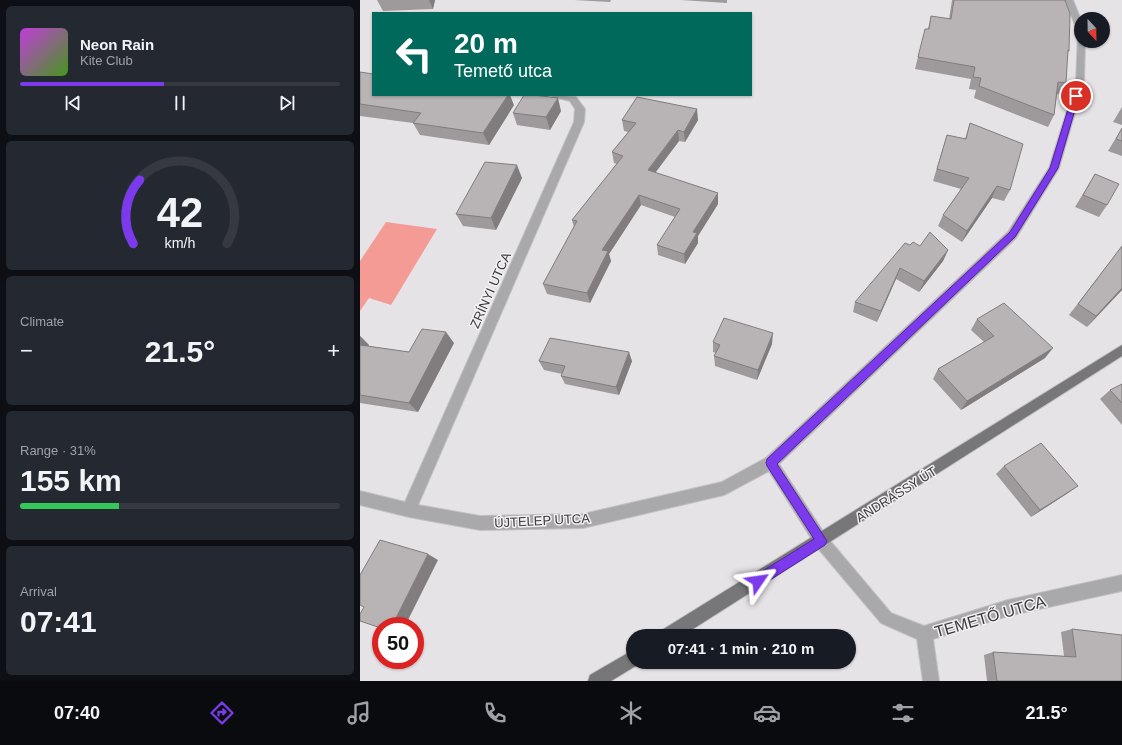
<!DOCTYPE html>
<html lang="en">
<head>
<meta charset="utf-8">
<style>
	body { margin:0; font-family:Arial,sans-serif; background:#242831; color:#f1f3f6; height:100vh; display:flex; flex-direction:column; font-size:15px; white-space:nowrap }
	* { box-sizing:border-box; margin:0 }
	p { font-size:13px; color:#9ea1a6 }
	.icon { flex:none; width:22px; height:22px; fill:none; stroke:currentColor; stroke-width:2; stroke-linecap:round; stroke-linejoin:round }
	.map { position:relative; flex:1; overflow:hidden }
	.details { display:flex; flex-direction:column; gap:6px; padding:6px; background:#0d0f14; width:360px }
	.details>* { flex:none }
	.hud { position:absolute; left:12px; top:12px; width:380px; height:84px; border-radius:0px; box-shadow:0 1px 3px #0004; background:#00695c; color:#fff; overflow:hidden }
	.needle { width:26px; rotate:158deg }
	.controls { position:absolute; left:714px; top:12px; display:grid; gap:8px }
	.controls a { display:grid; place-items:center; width:36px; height:36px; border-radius:50%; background:#171b24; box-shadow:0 1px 3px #0004; font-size:20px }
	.speed { position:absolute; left:12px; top:617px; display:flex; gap:8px; font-size:20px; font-weight:700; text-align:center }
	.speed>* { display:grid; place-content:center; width:52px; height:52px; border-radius:50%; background:#171b24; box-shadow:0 1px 3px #0004; line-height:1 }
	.speed .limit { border:6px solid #d22; background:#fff; color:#111 }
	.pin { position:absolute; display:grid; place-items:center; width:34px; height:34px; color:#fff; margin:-17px; border:2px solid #fff; border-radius:50%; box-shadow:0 1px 4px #0007 }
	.me { position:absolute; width:44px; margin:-22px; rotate:58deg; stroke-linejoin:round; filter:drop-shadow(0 0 3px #0008) }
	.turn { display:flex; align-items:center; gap:14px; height:84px; padding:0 16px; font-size:18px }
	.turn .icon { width:52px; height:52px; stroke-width:2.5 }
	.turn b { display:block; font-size:28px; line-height:34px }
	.big { font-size:30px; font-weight:800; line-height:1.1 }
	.details .tile { flex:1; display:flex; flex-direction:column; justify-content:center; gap:6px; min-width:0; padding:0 14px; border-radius:6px; background:#242831 }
	.details .dial { align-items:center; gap:0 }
	.dial svg { height:104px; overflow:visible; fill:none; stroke:#363941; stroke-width:7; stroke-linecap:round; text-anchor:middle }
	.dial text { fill:#f1f3f6; stroke:none }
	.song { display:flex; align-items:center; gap:12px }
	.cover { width:48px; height:48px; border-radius:6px; background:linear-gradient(135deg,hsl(290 70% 55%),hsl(100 70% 35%)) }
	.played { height:4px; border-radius:2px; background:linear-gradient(90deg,#7c3aed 45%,#363941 45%) }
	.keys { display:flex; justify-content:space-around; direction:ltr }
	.heat { display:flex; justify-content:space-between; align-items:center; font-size:22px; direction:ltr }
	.charge { height:6px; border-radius:3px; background:linear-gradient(90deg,#34c759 31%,#363941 0) }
	.trip { position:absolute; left:266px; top:629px; width:230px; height:40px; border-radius:20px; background:#171b24; box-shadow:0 1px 3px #0004; font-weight:800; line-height:40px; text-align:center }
	.menu { display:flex; height:64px; justify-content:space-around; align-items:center; background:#090b0e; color:#9ea1a6 }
	.menu .icon { width:28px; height:28px }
	.menu .on { color:#7c3aed }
	.menu b { font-size:18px; color:#f1f3f6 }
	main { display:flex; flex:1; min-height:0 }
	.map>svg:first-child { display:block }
	.green { fill:#f59b96 }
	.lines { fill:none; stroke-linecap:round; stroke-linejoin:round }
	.minor-casing { stroke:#c4c1c5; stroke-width:2 }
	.major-casing { stroke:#c4c1c5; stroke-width:2 }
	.minor { fill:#a9a9ab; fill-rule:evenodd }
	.major { fill:#77777a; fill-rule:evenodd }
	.wall { fill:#9e9a9c }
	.shaded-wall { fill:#817d7f }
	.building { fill:#b8b3b5; stroke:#817d7f }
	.route { fill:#7c3aed; stroke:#51269a }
	.labels { text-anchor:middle; stroke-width:3; stroke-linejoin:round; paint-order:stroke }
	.street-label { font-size:13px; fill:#3b3a3c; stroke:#f3f1f5 }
	.near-street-label { font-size:16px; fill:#3b3a3c; stroke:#f3f1f5 }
</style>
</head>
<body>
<main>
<section class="details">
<div class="tile">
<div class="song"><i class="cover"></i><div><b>Neon Rain</b><p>Kite Club</p></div></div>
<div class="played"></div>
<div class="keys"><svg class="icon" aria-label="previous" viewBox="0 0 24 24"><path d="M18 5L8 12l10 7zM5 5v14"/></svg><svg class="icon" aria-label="pause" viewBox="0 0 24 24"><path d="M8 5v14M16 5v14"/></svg><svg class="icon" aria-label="next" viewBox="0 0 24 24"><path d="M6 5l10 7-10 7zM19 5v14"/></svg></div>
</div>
<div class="tile dial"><svg viewBox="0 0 100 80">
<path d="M14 69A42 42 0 1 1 86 69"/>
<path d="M14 69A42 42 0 0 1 19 20" stroke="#7c3aed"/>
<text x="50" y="56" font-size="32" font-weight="700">42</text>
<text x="50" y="72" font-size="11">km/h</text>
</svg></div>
<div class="tile"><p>Climate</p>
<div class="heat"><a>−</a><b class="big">21.5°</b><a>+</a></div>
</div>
<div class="tile"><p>Range · 31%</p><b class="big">155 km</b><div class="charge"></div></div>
<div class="tile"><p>Arrival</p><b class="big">07:41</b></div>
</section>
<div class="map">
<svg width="762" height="681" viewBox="0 0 762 681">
	<rect width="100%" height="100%" fill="#e6e3e7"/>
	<path class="green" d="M26,222L77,229L31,305L9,298L0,311V261Z"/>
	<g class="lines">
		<g class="minor-casing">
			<path id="minor" d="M705,0H713L721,20V32L717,30Z
				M718,33H721V41H725L724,82L699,168L656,238L419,464L466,536L531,613L564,626L648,600L762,575V591L648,616L573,639L579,681H563L557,639L521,623L456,546L409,471L364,495L223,528L120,530L49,517L0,505V491L45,502L214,122L215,109L210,101L193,97L192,95L216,97L225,109L224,122L58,505L120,516L223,514L362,482L406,458L648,232L689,168L716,82Z"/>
		</g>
		<g class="major-casing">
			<path id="major" d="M762,345V356L322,636H300L302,630Z
				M273,650V662H279V664L251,681H228L230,675Z"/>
		</g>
		<use href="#minor" class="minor"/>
		<use href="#major" class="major"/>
	</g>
	<path class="wall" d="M17,0H75L73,9L23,11Z
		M214,0H251L250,2Z
		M321,0H367V3Z
		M592,0H705L709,51L707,55L706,83L700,95L697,94L694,115L688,127L614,98L616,90L609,89L611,79L555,69L558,57L568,29L571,16L589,19Z
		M0,72L154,105L129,145L60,135L53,123L0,116Z
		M762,107V125L753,122Z
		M201,111L190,130L157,125L153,113Z
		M262,120H338L325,142L319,141L295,173L358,193V204L338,236V243L325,264L298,255L297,245L315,217L281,205L249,254L251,261L230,303L187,294L183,284L214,227L212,220L257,164L254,163L252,152L268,132L264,131Z
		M610,123L650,190L644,201L632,198L602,242L578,226L583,215L601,189L573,181L587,135L605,139Z
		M762,128V156L748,151Z
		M735,174L747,205L739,217L715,207Z
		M162,178L136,230L103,226L96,214Z
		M550,245L560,246L588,250L583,261L559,292L536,279L517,322L493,312L495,302Z
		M762,246V290L727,327L709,315Z
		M617,319L685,358L601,410L573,379L578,369L624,342L611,330Z
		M0,336L9,345L8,346L49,352L94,343L58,412L0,403Z
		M353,342L412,344L397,380L355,366L354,356L356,353L353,352Z
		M179,361H272L259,395L205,384L201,376L202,374L184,370Z
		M762,384V425L740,399L750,390Z
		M644,466L718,486L708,493L671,517L636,474Z
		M712,629L762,681H627L624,655L633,652L704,656L701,632Z"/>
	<path class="shaded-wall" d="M69,0H75L73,9Z
		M148,95H150L154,105L129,145L123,133Z
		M198,98L201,111L190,130L186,117Z
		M337,109L338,120L325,142L324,132Z
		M318,130L319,141L289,181L288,170Z
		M157,165L162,178L136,230L131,218Z
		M637,186L632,198L602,242L607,231Z
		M358,193V204L338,236V243L325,264L324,254L333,232Z
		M279,195L281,205L249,254L251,261L230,303L227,293L242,250Z
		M588,250L583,261L559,292L564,281Z
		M540,268L536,279L517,322L521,311Z
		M762,288V290L727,327L736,316Z
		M86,332L94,343L58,412L49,403Z
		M413,333L412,344L397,380L398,370Z
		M0,336L9,345L3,354L0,351Z
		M693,348L685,358L601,410L607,401Z
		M269,352L272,361L259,395L256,387Z
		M718,486L708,493L671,517L680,510Z
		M68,554L78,560L45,626H32Z"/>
	<path class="building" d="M594,0H705L710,14L709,51L708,50L706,83L698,82L694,115L619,86L621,78L613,77L615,67L558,57L565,29H569L571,16L591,19Z
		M0,72L13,74V95H148L123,133L53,123L61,113L0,104Z
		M164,95H174L198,98L186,117L153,113Z
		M277,97L337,109L324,132L318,130L288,170L358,193L333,232L337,233L324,254L297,245L320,209L279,195L242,250L248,251L227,293L183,284L217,221L212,220L263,156L252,152L276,123L262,120Z
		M610,123L663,144L650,190L637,186L607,231L583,215L609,178L577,169L587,135L606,139Z
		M762,128V141L756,139Z
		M125,162L157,165L131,218L96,214Z
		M735,174L759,184L747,205L723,195Z
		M570,232L588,250L564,281L540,268L521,311L495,302L545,243L550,245L553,242L560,246Z
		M762,246V288L736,316L718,304Z
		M644,303L693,348L607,401L578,369L634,336L617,319Z
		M364,318L413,333L398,370L354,356L360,345L353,342Z
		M62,329L86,332L49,403L0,395V345L49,352Z
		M190,338L269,352L256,387L201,376L205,366L179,361Z
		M762,384V403L750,390Z
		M681,443L718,486L680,510L644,466Z
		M20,540L68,554L32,626H21V628L0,621V614L4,607L0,605V575Z
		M712,629L762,635V681H637L633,652L716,657Z"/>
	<path class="route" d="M716,94L719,96L698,168L655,237L417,464L467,541L465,545L402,585L398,586L393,585L392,581L393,577L454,539L407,466L406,463L407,459L650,232L690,168L712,96Z"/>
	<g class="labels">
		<g class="street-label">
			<text transform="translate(130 290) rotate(-66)" y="5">ZRÍNYI UTCA</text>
			<text transform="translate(536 494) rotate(-32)" y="5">ANDRÁSSY ÚT</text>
			<text transform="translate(182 520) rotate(-3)" y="5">ÚJTELEP UTCA</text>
		</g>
		<g class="near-street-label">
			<text transform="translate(630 616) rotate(-16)" y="6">TEMETŐ UTCA</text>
		</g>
	</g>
</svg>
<div class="controls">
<a><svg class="needle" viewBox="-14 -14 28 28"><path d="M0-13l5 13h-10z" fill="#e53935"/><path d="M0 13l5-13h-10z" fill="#9ea1a6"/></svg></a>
</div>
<div class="speed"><div class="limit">50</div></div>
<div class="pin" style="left:716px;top:96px;background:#d93025"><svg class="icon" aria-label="arrive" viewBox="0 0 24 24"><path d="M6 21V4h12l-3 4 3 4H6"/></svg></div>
<svg class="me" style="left:398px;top:581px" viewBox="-20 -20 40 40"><path d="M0-17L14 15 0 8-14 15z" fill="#7c3aed" stroke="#fff" stroke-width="4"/></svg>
<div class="trip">07:41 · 1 min · 210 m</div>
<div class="hud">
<div class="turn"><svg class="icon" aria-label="left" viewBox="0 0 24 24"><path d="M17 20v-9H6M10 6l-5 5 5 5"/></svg><div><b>20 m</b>Temető utca</div></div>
</div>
</div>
</main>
<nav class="menu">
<b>07:40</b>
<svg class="icon on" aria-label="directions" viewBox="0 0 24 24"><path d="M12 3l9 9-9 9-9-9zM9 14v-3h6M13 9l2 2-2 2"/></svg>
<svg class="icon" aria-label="music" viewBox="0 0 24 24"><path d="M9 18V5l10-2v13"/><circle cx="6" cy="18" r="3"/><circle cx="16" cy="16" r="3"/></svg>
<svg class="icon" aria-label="phone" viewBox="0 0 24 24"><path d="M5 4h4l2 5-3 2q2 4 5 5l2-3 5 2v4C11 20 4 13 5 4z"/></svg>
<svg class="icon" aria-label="climate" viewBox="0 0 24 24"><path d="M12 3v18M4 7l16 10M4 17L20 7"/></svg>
<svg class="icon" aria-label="car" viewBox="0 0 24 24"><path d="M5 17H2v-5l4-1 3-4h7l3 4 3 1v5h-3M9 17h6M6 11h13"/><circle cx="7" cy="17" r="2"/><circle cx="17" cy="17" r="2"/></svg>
<svg class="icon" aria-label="filters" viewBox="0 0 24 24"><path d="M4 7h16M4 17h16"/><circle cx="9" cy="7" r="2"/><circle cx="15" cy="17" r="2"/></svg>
<b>21.5°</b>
</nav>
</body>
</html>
